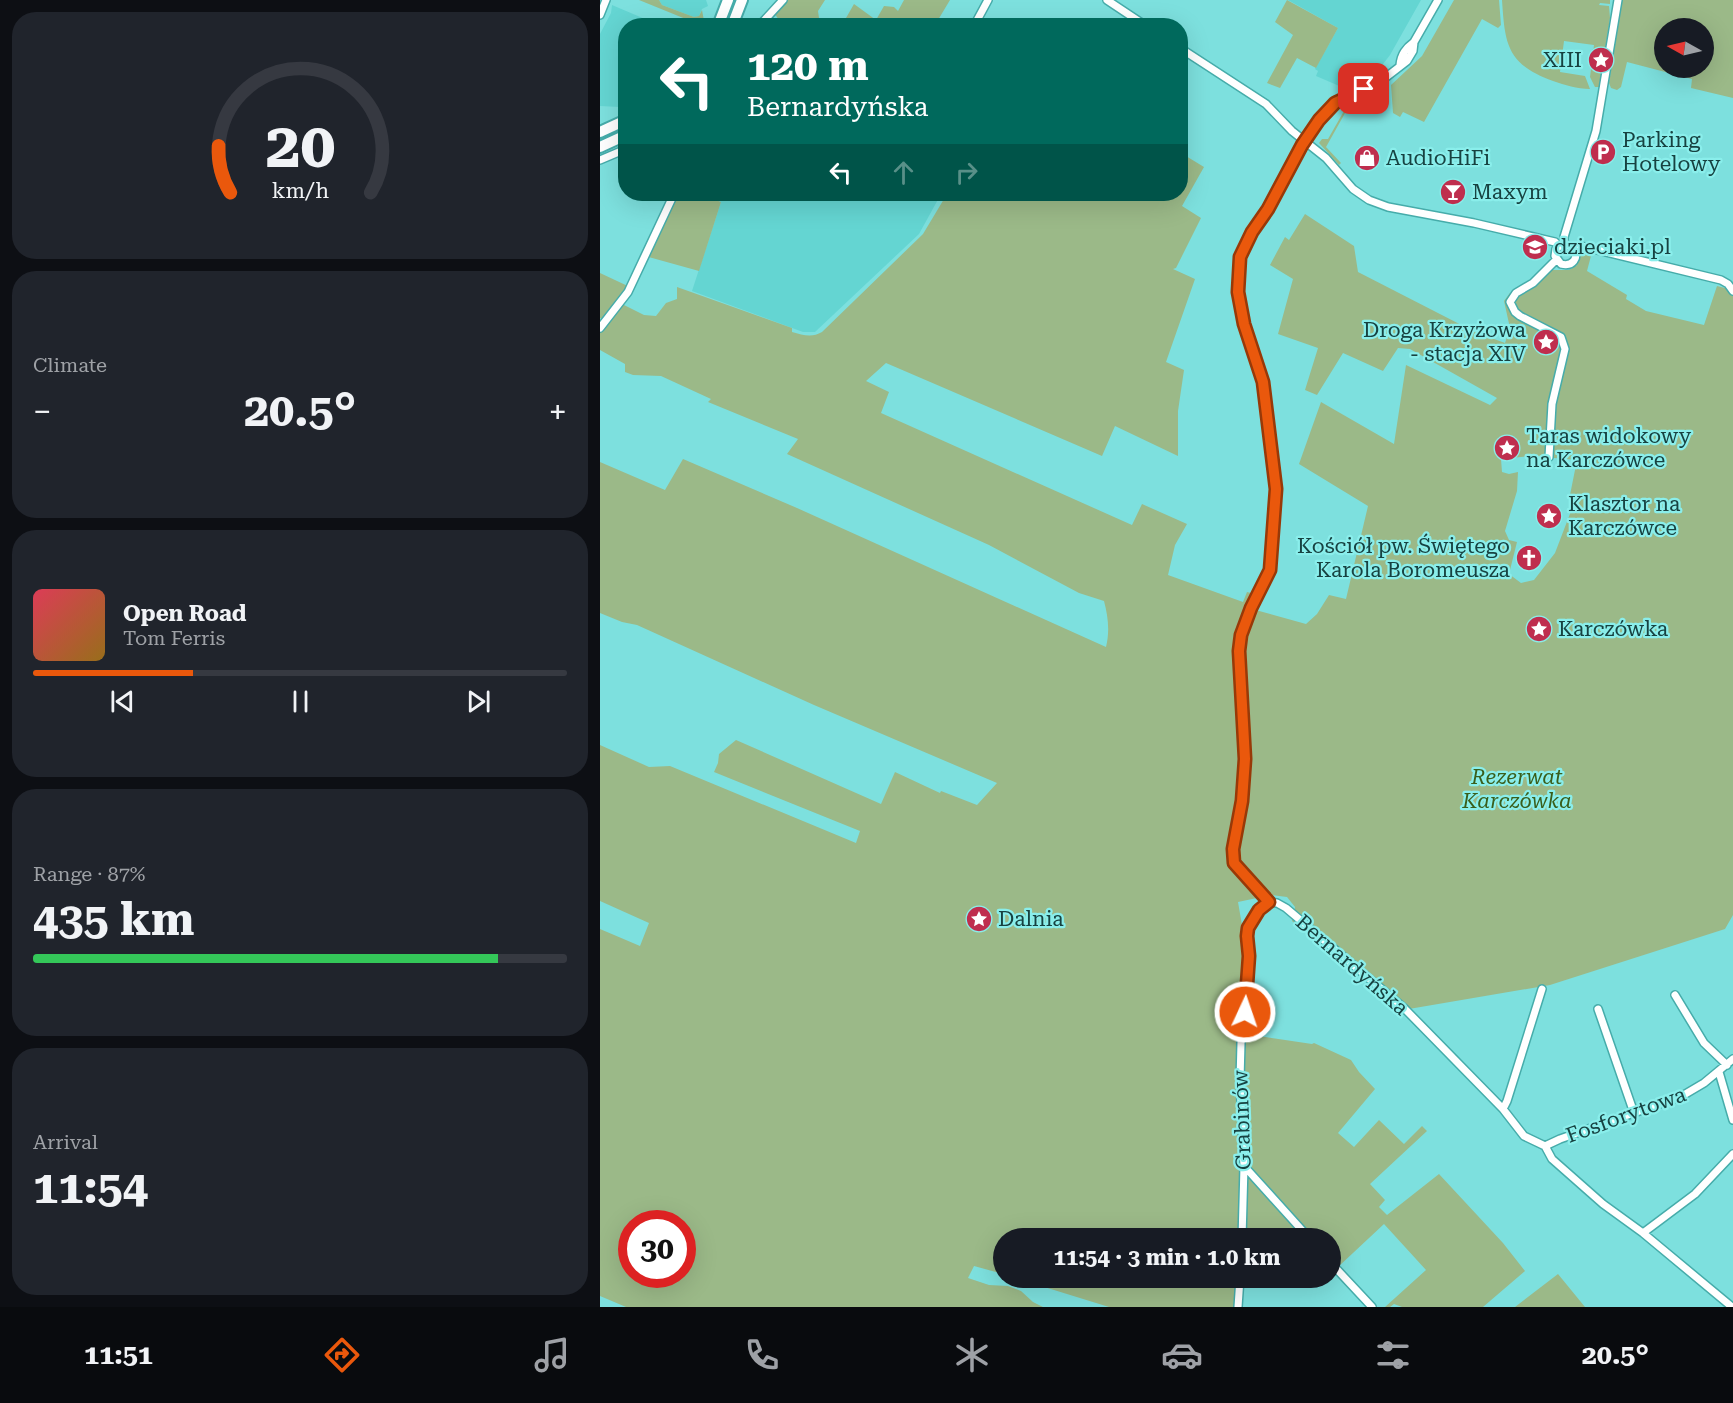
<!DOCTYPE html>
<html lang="en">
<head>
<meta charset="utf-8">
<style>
	body { margin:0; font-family:"Roboto Serif",serif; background:#20242c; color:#f1f3f6; height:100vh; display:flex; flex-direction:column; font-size:22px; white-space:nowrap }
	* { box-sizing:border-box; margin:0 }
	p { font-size:20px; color:#9ea1a6 }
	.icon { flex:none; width:33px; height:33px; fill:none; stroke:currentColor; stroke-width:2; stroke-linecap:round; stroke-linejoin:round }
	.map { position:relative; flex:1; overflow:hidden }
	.sheet { display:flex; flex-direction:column; gap:12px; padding:12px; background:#0d0f14; width:600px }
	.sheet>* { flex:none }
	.top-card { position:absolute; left:18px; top:18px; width:570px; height:183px; border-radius:24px; box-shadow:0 6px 24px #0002; background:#00695c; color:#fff; overflow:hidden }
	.needle { width:39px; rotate:278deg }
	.buttons { position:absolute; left:1054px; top:18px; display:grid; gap:12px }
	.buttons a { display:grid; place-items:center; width:60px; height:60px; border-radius:50%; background:#171b24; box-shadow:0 6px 24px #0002; font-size:30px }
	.speed { position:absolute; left:18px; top:1210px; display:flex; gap:12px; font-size:30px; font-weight:700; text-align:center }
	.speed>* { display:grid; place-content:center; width:78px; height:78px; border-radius:50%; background:#171b24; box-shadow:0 6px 24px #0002; line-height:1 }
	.speed .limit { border:9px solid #d22; background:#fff; color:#111 }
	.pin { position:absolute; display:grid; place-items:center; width:51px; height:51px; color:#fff; margin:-26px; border-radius:12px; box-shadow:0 3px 9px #0006 }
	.me { position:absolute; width:66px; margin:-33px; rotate:3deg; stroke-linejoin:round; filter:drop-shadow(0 0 4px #0008) }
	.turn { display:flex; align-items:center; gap:21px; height:126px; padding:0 30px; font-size:27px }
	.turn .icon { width:78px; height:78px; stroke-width:2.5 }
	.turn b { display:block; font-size:42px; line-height:51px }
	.lanes { display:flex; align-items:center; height:57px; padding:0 30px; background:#0003; justify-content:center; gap:30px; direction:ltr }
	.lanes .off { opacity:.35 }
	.big { font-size:45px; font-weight:700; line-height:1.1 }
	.sheet .widget { flex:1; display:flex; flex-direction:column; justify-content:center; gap:9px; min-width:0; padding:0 21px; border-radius:24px; background:#20242c }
	.sheet .dial { align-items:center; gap:0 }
	.dial svg { height:156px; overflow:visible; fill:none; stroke:#363941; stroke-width:7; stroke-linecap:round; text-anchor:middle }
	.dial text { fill:#f1f3f6; stroke:none }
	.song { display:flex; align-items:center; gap:18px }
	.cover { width:72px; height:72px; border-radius:9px; background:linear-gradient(135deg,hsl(350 70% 55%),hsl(40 70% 35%)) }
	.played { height:6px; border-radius:3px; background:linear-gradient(90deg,#ea580c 30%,#363941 30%) }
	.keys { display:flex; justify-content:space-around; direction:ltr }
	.heat { display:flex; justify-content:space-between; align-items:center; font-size:33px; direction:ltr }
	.charge { height:9px; border-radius:4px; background:linear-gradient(90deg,#34c759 87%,#363941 0) }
	.trip { position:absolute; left:393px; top:1228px; width:348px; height:60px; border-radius:30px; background:#171b24; box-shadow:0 6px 24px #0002; font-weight:700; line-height:60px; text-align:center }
	.tabs { display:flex; height:96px; justify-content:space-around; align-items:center; background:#090b0e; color:#9ea1a6 }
	.tabs .icon { width:42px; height:42px }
	.tabs .selected { color:#ea580c }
	.tabs b { font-size:27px; color:#f1f3f6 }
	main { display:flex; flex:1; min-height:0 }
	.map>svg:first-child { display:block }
	.built { fill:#64d5d2 }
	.green { fill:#9bb988; fill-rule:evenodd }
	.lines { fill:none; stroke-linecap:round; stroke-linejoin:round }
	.street-casing { stroke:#46acaa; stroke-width:10 }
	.secondary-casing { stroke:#46acaa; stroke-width:14 }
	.street { stroke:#fff; stroke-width:7 }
	.secondary { stroke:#fff; stroke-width:10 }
	.route-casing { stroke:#983908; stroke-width:15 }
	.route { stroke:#ea580c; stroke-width:10 }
	.labels { text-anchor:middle; stroke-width:4.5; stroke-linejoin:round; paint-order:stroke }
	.poi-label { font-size:21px; fill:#174241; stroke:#8aeeeb; text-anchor:start }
	.park-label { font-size:21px; font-style:italic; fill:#3a5e1b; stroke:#8aeeeb }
	.street-label { font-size:21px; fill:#174241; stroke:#8aeeeb }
</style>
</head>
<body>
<main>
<section class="sheet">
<div class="widget dial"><svg viewBox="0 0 100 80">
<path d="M14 69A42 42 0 1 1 86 69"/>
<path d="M14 69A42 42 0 0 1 8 45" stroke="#ea580c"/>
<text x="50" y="56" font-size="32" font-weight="700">20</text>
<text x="50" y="72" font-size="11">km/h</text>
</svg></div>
<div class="widget"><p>Climate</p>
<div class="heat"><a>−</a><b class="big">20.5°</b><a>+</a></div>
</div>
<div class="widget">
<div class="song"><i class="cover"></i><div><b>Open Road</b><p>Tom Ferris</p></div></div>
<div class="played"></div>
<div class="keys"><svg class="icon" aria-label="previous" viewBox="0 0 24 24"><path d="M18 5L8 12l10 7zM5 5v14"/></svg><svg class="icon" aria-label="pause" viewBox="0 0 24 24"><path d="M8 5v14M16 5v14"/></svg><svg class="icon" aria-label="next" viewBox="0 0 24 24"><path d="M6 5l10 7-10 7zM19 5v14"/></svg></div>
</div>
<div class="widget"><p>Range · 87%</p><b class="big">435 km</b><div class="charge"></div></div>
<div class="widget"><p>Arrival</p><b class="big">11:54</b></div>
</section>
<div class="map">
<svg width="1133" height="1307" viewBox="0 0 1133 1307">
	<rect width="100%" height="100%" fill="#7de0de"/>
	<path class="built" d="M59,0H106L108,6L102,9L99,16L94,17L62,5Z
		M688,0H821L790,55L780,68L744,88L716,76L718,71L715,69L738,28Z
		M12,5L59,25L26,26L25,104L20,107L0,106V34L11,13Z
		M101,194H341L319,234L215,332H203L92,291L121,202Z"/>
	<path class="green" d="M39,0H59L62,5L94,17L99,16L102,10L104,21L101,25H97L98,24Z
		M187,0H225L218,11L220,25H182L175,14Z
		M304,0H350L335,25H242L254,4L276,20L284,6L294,7L298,11Z
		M687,0L738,28L716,68L697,58L680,88L667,83L693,35L675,22Z
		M854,0H899L901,25L898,28L882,19L824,122L803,112L800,117L793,113L791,85L822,56Z
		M902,0H1010V4L1000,3L999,5L1009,6L1010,18L999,87H995L990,77L994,45L964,41L960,72L985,76L990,89C977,89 965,85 953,81C907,64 905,45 902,0Z
		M1022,0H1133V98L1091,88L1092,79L1027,62L1021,87L1017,90L1011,88L1009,83ZM1065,28H1104V68H1065Z
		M784,88L782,92L749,106L726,147L741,163L739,165L719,143L722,139H728L748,104Z
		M581,153L604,167L582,206L601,218L576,268L573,269L595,279L566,362L584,370L578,411V456L515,426L502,456L286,363L266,381L289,392L281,413L532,525L542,504L587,524L575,545L568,575L643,602L647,592L651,593L638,638L641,784L644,798L641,641L652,609L706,624L717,614L729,595L746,599L768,506L699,464L721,402L794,444L806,365L890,405L897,398L810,349L798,348L783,371L743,353L717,395L705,390L718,348L678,334L693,279L670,265L685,237L689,240L705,214L754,246L758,272L875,332L905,343L910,328L904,301L910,293L911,294L909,297L914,302L920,293L932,288L951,270H969L977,265L982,250L992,252L987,271L1027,295L1026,299L1046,311L1104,325L1117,286L1133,290V915L1125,929L950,985L803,1010L692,921L695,907L687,897L671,895L638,902L647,954L643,1010L642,1171L639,1239H404L403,1274L374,1266L368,1278L389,1285L408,1286L421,1291L433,1302L443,1307H26L0,1296V929L40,946L49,923L0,901V745L49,767L70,766L256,843L260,831L114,772L118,763L119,754L136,740L281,804L295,772L340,793L341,791L377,805L397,783L214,705L37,625L22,622L0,613V462L65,490L83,459L197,508L506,647C510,631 508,616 504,601L479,593L389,545L187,454L198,439L108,402L111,399L61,376L33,375L25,372V364L0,350V332L7,321L0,318V273L32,288L22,304L44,315L56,316L66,303L77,299V287L192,328V332C203,335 212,338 222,332L323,234L347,194H580ZM932,456L977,460L969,500L970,505L973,506L955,553L934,580L921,583L909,574L917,542L909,540L905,531L917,491L918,472L909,474L902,472L901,459ZM32,1224H82V1275H32Z
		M77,194H101L121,202L99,271L45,256Z
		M644,1034L712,1044L714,1043L751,1060L759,1072L775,1089L738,1133L754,1147L779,1120L804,1144L822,1126L827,1131L770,1184L785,1200L779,1207L787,1215L839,1174L903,1243L925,1271L883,1307H802L794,1304L790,1307H785L826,1270L784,1224L738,1267L731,1259L730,1239H713L647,1166L642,1082Z
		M647,1174L707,1239H644Z
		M958,1274L985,1307H915Z
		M415,1278H638L635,1307H509Z"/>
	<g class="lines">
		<g class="street-casing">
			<path id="street" d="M507,0L546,26
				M838,0L814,42L813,51L807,61L785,78L735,103L723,115L702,145L668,209L643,247L640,257L638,293L644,324L663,382L676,489L670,570L657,592L640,641L639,664L644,727L645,759L642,801L633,849L634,863L668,902L677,903L686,908L804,1008L903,1109L924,1136L945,1146L952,1159L1003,1204L1043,1233L1132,1307
				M0,15L6,0
				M159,26L183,0
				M374,26L388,0
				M580,48L666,104L692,131L726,158L753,189L769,200L788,207L874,223L955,242L959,246
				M800,65C801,54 806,48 814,42
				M0,160L26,149
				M962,244L956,249L955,256L961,264C973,267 979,258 974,248
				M964,244V237L996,131L1018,0
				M964,244L974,248L981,246L1121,280L1128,284L1133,291
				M0,328L28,292L74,194
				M949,457L952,404L965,349L961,337L920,316L915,312L910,302L916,293L933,283L956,260
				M1075,995L1104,1043L1127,1065
				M998,1009L1034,1113
				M1119,1072L1133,1120
				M903,1109L907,1101L942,989
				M945,1146L960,1139L1082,1096L1104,1083L1133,1059
				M644,1166L710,1239
				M1043,1233L1095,1194L1133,1154
				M642,1239L644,1166L640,1080L641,1043L645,1012L649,956L647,936L648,928L653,920L662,907L668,902
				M730,1262L772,1307
				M638,1307L640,1278"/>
		</g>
		<g class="secondary-casing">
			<path id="secondary" d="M118,26L128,0
				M132,26L142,0
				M0,132L26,120
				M0,147L26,135"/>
		</g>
		<use href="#street" class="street"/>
		<use href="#secondary" class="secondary"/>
	</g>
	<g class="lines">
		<g class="route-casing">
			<path id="route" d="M645,1012L649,956L647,936L648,928L659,910L669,902L634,863L633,849L642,801L645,759L639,651L641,635L651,608L670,570L676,489L663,382L644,324L638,292L640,257L652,232L668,209L702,145L719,120L735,103L764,89"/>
		</g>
		<use href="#route" class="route"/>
	</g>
	<defs>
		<g id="sight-disc" transform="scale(1.35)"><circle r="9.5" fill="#bf2e4e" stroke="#8aeeeb"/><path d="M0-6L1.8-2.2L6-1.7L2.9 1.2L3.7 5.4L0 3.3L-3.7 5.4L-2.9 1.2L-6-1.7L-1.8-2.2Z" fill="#fff"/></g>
		<g id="parking-disc" transform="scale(1.35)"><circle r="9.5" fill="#bf2e4e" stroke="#8aeeeb"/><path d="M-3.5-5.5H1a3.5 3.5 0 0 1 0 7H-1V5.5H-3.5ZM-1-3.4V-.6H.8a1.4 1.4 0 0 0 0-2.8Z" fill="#fff"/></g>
		<g id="shop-disc" transform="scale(1.35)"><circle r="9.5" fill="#bf2e4e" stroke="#8aeeeb"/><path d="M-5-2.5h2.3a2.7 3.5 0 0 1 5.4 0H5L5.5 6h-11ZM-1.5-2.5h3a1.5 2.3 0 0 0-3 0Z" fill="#fff"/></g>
		<g id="bar-disc" transform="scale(1.35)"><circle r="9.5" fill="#bf2e4e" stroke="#8aeeeb"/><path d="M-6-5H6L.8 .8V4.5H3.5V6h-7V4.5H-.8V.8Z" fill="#fff"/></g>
		<g id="school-disc" transform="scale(1.35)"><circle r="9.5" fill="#bf2e4e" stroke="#8aeeeb"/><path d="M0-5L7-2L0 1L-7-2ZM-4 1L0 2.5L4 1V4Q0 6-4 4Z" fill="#fff"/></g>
		<g id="church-disc" transform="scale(1.35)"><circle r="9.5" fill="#bf2e4e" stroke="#8aeeeb"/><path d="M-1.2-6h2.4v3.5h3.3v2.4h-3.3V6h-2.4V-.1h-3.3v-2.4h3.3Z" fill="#fff"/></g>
	</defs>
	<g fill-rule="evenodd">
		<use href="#sight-disc" x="1001" y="60"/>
		<use href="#parking-disc" x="1003" y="152"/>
		<use href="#shop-disc" x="767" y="158"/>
		<use href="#bar-disc" x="853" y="192"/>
		<use href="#school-disc" x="935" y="247"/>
		<use href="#sight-disc" x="946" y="342"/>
		<use href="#sight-disc" x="907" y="448"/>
		<use href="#sight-disc" x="949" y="516"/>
		<use href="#church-disc" x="929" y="558"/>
		<use href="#sight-disc" x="939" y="629"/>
		<use href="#sight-disc" x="379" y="919"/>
	</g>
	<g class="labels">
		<g class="poi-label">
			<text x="982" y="67" text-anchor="end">XIII</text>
			<text x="1022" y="147">Parking<tspan x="1022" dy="24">Hotelowy</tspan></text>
			<text x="786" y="165">AudioHiFi</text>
			<text x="872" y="199">Maxym</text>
			<text x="954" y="254">dzieciaki.pl</text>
			<text x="926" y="337" text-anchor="end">Droga Krzyżowa<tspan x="926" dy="24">- stacja XIV</tspan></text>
			<text x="926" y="443">Taras widokowy<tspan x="926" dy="24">na Karczówce</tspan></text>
			<text x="968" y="511">Klasztor na<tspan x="968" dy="24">Karczówce</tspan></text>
			<text x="910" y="553" text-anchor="end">Kościół pw. Świętego<tspan x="910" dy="24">Karola Boromeusza</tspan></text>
			<text x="958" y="636">Karczówka</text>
			<text x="398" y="926">Dalnia</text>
		</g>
		<g class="park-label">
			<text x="917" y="784">Rezerwat<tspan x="917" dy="24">Karczówka</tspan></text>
		</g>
		<g class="street-label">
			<text transform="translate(752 965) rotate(41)" y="7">Bernardyńska</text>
			<text transform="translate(1026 1115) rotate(-20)" y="7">Fosforytowa</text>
			<text transform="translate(642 1120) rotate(-92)" y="7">Grabinów</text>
		</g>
	</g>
</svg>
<div class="buttons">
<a><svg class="needle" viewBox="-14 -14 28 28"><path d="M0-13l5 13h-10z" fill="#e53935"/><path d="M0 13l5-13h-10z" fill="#9ea1a6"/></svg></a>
</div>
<div class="speed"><div class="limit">30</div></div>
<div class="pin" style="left:764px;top:89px;background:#d93025"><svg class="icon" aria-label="arrive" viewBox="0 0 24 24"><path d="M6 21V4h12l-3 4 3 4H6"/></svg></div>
<svg class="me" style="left:645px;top:1012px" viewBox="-20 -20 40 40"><circle r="17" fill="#ea580c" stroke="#fff" stroke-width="3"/><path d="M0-11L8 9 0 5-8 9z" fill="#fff"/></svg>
<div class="trip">11:54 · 3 min · 1.0 km</div>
<div class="top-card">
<div class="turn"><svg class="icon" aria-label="left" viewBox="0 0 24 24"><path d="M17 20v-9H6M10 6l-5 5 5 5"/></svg><div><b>120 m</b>Bernardyńska</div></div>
<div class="lanes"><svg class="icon" aria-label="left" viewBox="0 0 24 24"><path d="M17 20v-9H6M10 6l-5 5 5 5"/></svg><svg class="icon off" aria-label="ahead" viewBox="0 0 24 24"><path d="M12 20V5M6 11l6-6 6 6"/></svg><svg class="icon off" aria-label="right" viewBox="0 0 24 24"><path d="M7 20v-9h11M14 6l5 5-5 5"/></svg></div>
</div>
</div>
</main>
<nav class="tabs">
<b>11:51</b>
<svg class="icon selected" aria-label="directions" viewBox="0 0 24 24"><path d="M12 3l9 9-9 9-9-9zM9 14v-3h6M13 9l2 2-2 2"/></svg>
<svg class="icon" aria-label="music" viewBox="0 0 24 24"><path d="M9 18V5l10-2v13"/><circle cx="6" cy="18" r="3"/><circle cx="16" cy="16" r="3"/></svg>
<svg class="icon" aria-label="phone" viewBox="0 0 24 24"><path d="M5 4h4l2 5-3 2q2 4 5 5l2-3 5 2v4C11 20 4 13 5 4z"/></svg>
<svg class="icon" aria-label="climate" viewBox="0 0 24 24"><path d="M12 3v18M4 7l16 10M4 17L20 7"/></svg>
<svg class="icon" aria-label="car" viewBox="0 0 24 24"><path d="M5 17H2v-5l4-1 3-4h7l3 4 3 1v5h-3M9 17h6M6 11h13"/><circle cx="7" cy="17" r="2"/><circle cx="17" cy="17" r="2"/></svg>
<svg class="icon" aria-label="filters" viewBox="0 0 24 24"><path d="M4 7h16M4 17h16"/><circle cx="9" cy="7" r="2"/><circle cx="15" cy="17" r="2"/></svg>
<b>20.5°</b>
</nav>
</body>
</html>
